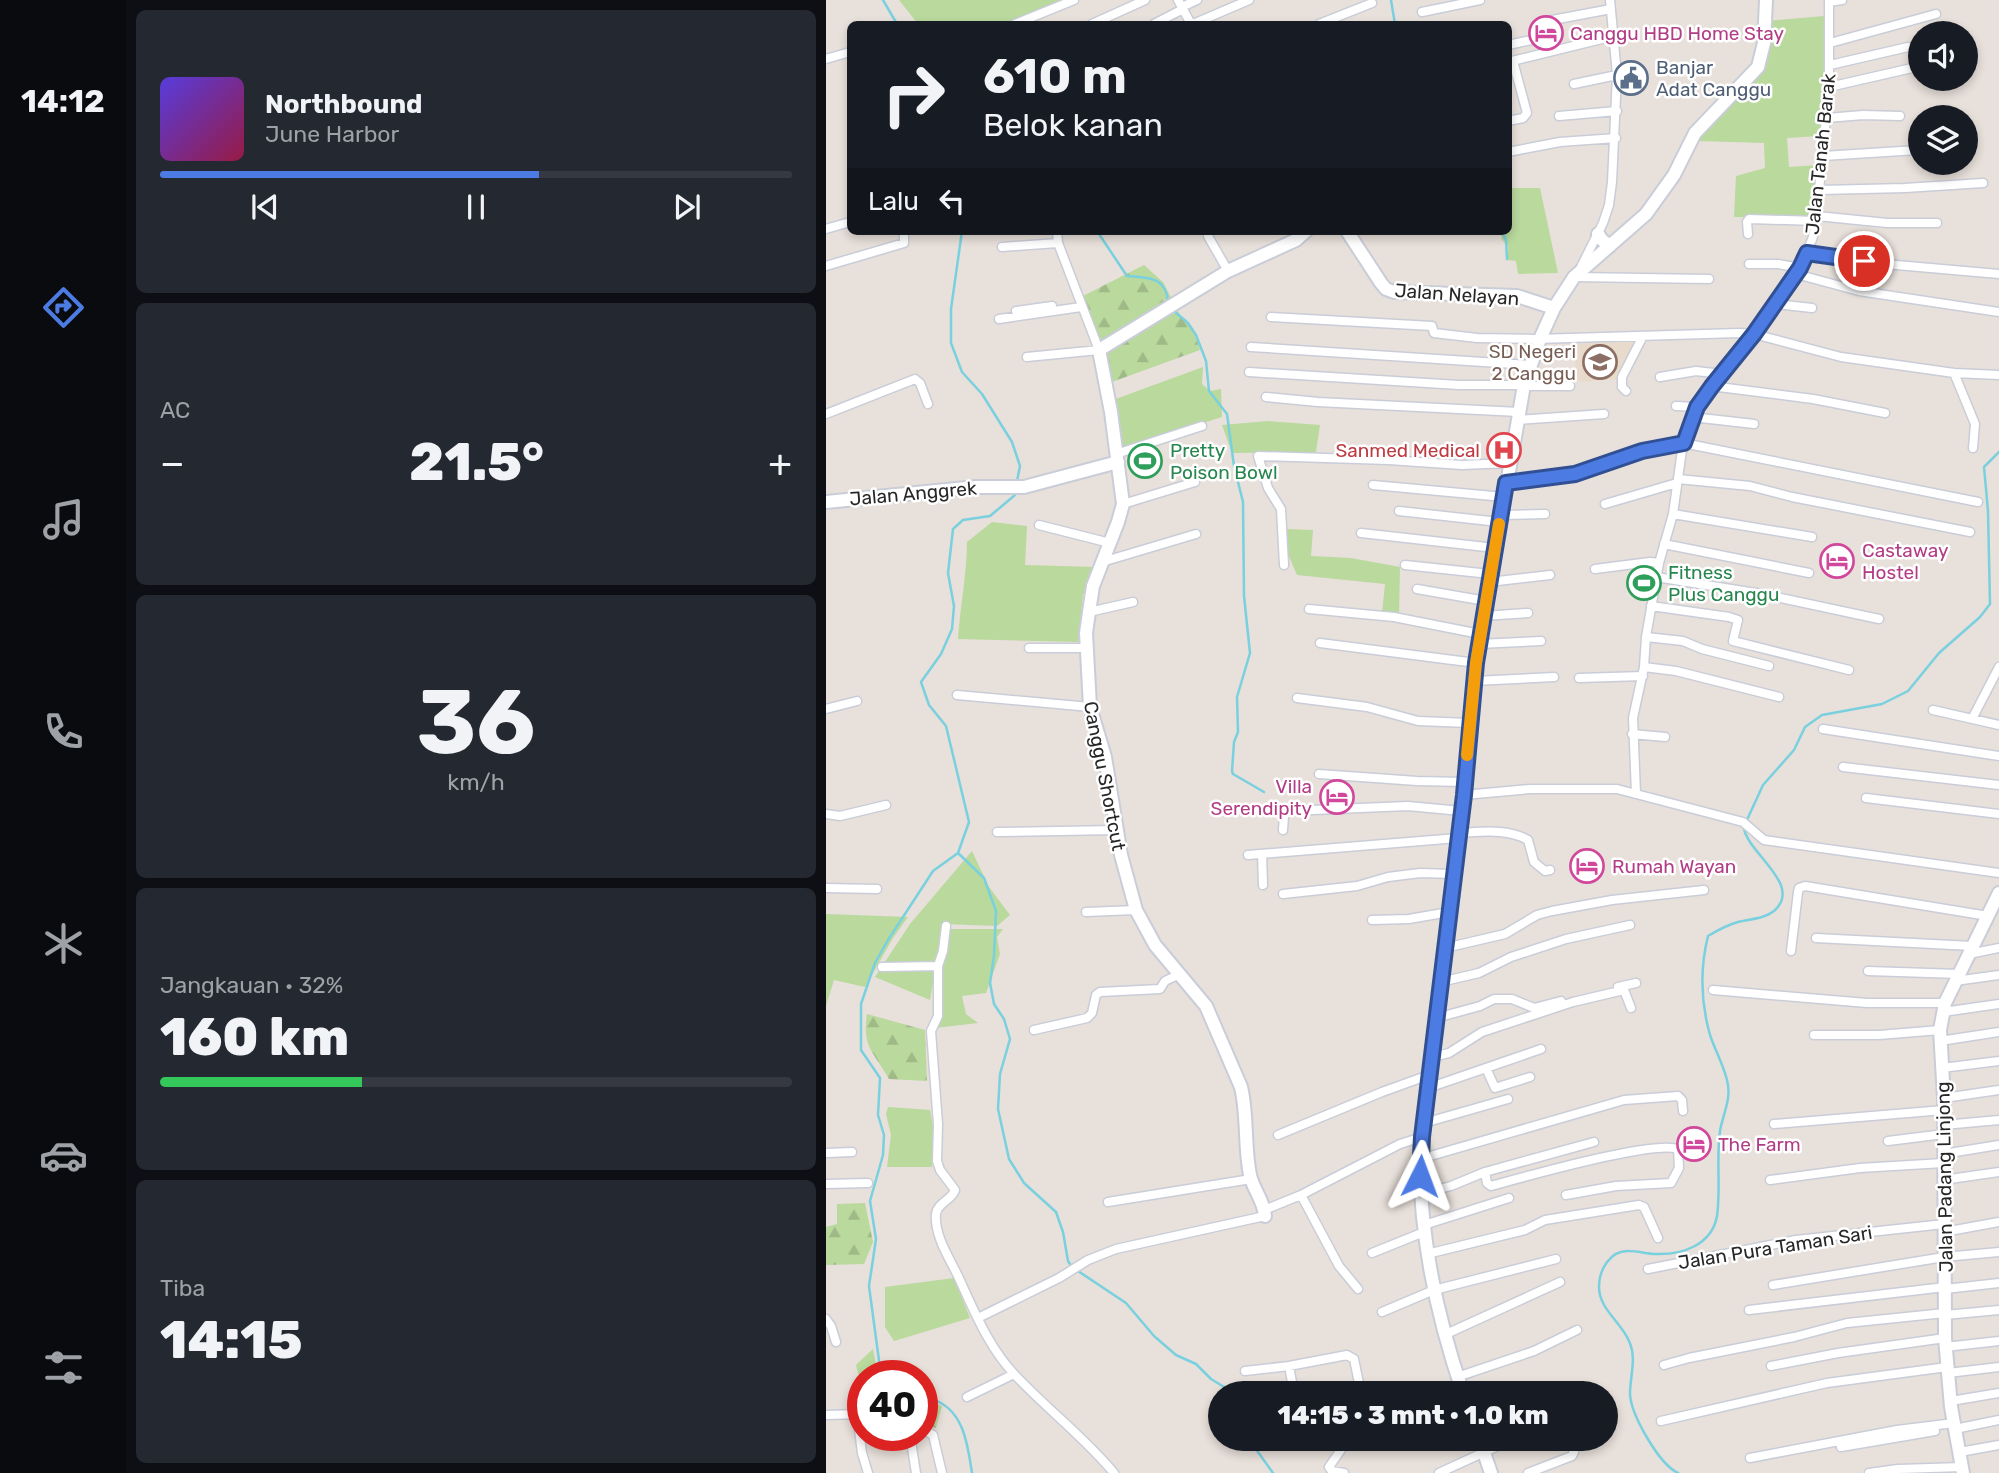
<!DOCTYPE html>
<html lang="id">
<head>
<meta charset="utf-8">
<style>
	body { margin:0; font-family:Rubik,sans-serif; background:#242831; color:#f1f3f6; height:100vh; display:flex; flex-direction:column; font-size:26px; white-space:nowrap }
	* { box-sizing:border-box; margin:0 }
	p { font-size:23px; color:#9ea1a6 }
	.icon { flex:none; width:38px; height:38px; fill:none; stroke:currentColor; stroke-width:2; stroke-linecap:round; stroke-linejoin:round }
	.map { position:relative; flex:1; overflow:hidden }
	.sheet { display:flex; flex-direction:column; gap:10px; padding:10px; background:#0d0f14; width:700px }
	.sheet>* { flex:none }
	.hud { position:absolute; left:21px; top:21px; width:665px; height:214px; border-radius:10px; box-shadow:0 4px 10px #0003; background:#171b24; color:#f1f3f6; overflow:hidden }
	.tools { position:absolute; left:1082px; top:21px; display:grid; gap:14px }
	.tools a { display:grid; place-items:center; width:70px; height:70px; border-radius:50%; background:#171b24; box-shadow:0 4px 10px #0003; font-size:35px }
	.speed { position:absolute; left:21px; top:1360px; display:flex; gap:14px; font-size:35px; font-weight:700; text-align:center }
	.speed>* { display:grid; place-content:center; width:91px; height:91px; border-radius:50%; background:#171b24; box-shadow:0 4px 10px #0003; line-height:1 }
	.speed .limit { border:10px solid #d22; background:#fff; color:#111 }
	.pin { position:absolute; display:grid; place-items:center; width:60px; height:60px; color:#fff; margin:-30px; border:4px solid #fff; border-radius:50%; box-shadow:0 2px 7px #0007 }
	.me { position:absolute; width:77px; margin:-38px; rotate:3deg; stroke-linejoin:round; filter:drop-shadow(0 0 5px #0008) }
	.turn { display:flex; align-items:center; gap:24px; height:147px; padding:0 21px; font-size:32px }
	.turn .icon { width:91px; height:91px; stroke-width:2.5 }
	.turn b { display:block; font-size:49px; line-height:60px }
	.then { display:flex; align-items:center; height:66px; padding:0 21px; background:#0003; gap:14px; font-size:26px }
	.big { font-size:52px; font-weight:800; line-height:1.1 }
	.sheet .widget { flex:1; display:flex; flex-direction:column; justify-content:center; gap:10px; min-width:0; padding:0 24px; border-radius:10px; background:#242831 }
	.sheet .dial { align-items:center; gap:0 }
	.dial b { font-size:91px; line-height:1 }
	.song { display:flex; align-items:center; gap:21px }
	.cover { width:84px; height:84px; border-radius:10px; background:linear-gradient(135deg,hsl(250 70% 55%),hsl(340 70% 35%)) }
	.played { height:7px; border-radius:4px; background:linear-gradient(90deg,#4c7be3 60%,#363941 60%) }
	.keys { display:flex; justify-content:space-around; direction:ltr }
	.heat { display:flex; justify-content:space-between; align-items:center; font-size:38px; direction:ltr }
	.charge { height:10px; border-radius:5px; background:linear-gradient(90deg,#34c759 32%,#363941 0) }
	.trip { position:absolute; left:382px; top:1381px; width:410px; height:70px; border-radius:35px; background:#171b24; box-shadow:0 4px 10px #0003; font-weight:800; line-height:70px; text-align:center }
	main { display:flex; flex:1; min-height:0 }
	.tabs { display:flex; flex-direction:column; width:126px; justify-content:space-around; align-items:center; background:#090b0e; color:#9ea1a6 }
	.tabs .icon { width:49px; height:49px }
	.tabs .selected { color:#4c7be3 }
	.tabs b { font-size:32px; color:#f1f3f6 }
	.map>svg:first-child { display:block }
	.education { fill:#e8dbcb }
	.grass { fill:#b9d99d }
	.forest { fill:url(#forest-firs) }
	.lines { fill:none; stroke-linecap:round; stroke-linejoin:round }
	.stream { stroke:#79d0df; stroke-width:2.5 }
	.street-casing { stroke:#c9cdd8; stroke-width:11 }
	.secondary-casing { stroke:#c9cdd8; stroke-width:16 }
	.street { stroke:#fff; stroke-width:8 }
	.secondary { stroke:#fff; stroke-width:12 }
	.route-casing { stroke:#315094; stroke-width:18 }
	.route { stroke:#4c7be3; stroke-width:12 }
	.slow { stroke:#f59e0b; stroke-width:12 }
	.labels { text-anchor:middle; stroke-width:5; stroke-linejoin:round; paint-order:stroke }
	.hotel-label { font-size:19px; fill:#b23c85; stroke:#fff; text-anchor:start }
	.service-label { font-size:19px; fill:#4e5e75; stroke:#fff; text-anchor:start }
	.street-label { font-size:19px; fill:#272727; stroke:#fff }
	.education-label { font-size:19px; fill:#785e54; stroke:#fff; text-anchor:end }
	.leisure-label { font-size:19px; fill:#27864d; stroke:#fff; text-anchor:start }
	.health-label { font-size:19px; fill:#be3a42; stroke:#fff; text-anchor:end }
</style>
</head>
<body>
<main>
<nav class="tabs">
<b>14:12</b>
<svg class="icon selected" aria-label="directions" viewBox="0 0 24 24"><path d="M12 3l9 9-9 9-9-9zM9 14v-3h6M13 9l2 2-2 2"/></svg>
<svg class="icon" aria-label="music" viewBox="0 0 24 24"><path d="M9 18V5l10-2v13"/><circle cx="6" cy="18" r="3"/><circle cx="16" cy="16" r="3"/></svg>
<svg class="icon" aria-label="phone" viewBox="0 0 24 24"><path d="M5 4h4l2 5-3 2q2 4 5 5l2-3 5 2v4C11 20 4 13 5 4z"/></svg>
<svg class="icon" aria-label="climate" viewBox="0 0 24 24"><path d="M12 3v18M4 7l16 10M4 17L20 7"/></svg>
<svg class="icon" aria-label="car" viewBox="0 0 24 24"><path d="M5 17H2v-5l4-1 3-4h7l3 4 3 1v5h-3M9 17h6M6 11h13"/><circle cx="7" cy="17" r="2"/><circle cx="17" cy="17" r="2"/></svg>
<svg class="icon" aria-label="filters" viewBox="0 0 24 24"><path d="M4 7h16M4 17h16"/><circle cx="9" cy="7" r="2"/><circle cx="15" cy="17" r="2"/></svg>
</nav>
<section class="sheet">
<div class="widget">
<div class="song"><i class="cover"></i><div><b>Northbound</b><p>June Harbor</p></div></div>
<div class="played"></div>
<div class="keys"><svg class="icon" aria-label="previous" viewBox="0 0 24 24"><path d="M18 5L8 12l10 7zM5 5v14"/></svg><svg class="icon" aria-label="pause" viewBox="0 0 24 24"><path d="M8 5v14M16 5v14"/></svg><svg class="icon" aria-label="next" viewBox="0 0 24 24"><path d="M6 5l10 7-10 7zM19 5v14"/></svg></div>
</div>
<div class="widget"><p>AC</p>
<div class="heat"><a>−</a><b class="big">21.5°</b><a>+</a></div>
</div>
<div class="widget dial"><b>36</b><p>km/h</p></div>
<div class="widget"><p>Jangkauan · 32%</p><b class="big">160 km</b><div class="charge"></div></div>
<div class="widget"><p>Tiba</p><b class="big">14:15</b></div>
</section>
<div class="map">
<svg width="1173" height="1473" viewBox="0 0 1173 1473">
	<defs>
		<pattern id="forest-firs" width="22" height="20" patternUnits="userSpaceOnUse" patternTransform="scale(1.75)"><rect width="22" height="20" fill="#b9d99d"/><path d="M5 1l3.5 6h-7zM16 11l3.5 6h-7z" fill="#9fba87"/></pattern>
	</defs>
	<rect width="100%" height="100%" fill="#e8e0da"/>
	<path class="education" d="M811,342L791,379L751,382L747,344Z"/>
	<path class="grass" d="M73,0H239L180,24H92Z
		M998,16L1000,73L994,136L961,138L963,167L993,165L987,218L908,217L910,176L939,168L938,143L872,141V135L938,68L941,21Z
		M683,188H714L732,273L692,274L690,261L682,260V246L676,240L674,231H682Z
		M377,367L376,384L384,391L395,389L396,417L293,450L287,400Z
		M442,421L494,425L490,452L406,453L396,425Z
		M166,522L201,526L199,565L269,567L257,595L252,642L132,639C134,607 141,574 141,542Z
		M460,529L487,530L485,556L525,558L574,567L573,616L556,613L559,584L471,575L461,552Z
		M146,851L163,887L184,915L171,926L117,924L104,1000L49,977L84,924Z
		M0,914L82,917L67,938L39,987L8,980L0,1006Z
		M123,929H177L171,937L174,954L160,993L136,996L140,1014L152,1023L109,1028L113,985Z
		M62,1107L104,1110L109,1137L106,1167H61L65,1135L60,1114Z
		M128,1278L144,1318L68,1341L59,1327V1287Z"/>
	<path class="forest" d="M318,265L337,282L354,315L367,329L374,350L283,383L255,297Z
		M41,1014L99,1030L101,1081L63,1079C47,1051 36,1047 41,1014Z
		M39,1203L47,1242L38,1264L0,1265V1227L11,1224V1204Z
		M47,1349L52,1375L37,1376V1393L30,1365Z
		M96,1399L116,1406L110,1428L96,1424Z"/>
	<g class="lines">
		<path class="stream" d="M57,0L71,24
			M565,0L569,24
			M136,231L125,309V343L136,372L156,394L186,442L194,466L191,481
			M271,231L301,276C322,278 340,276 342,302
			M676,231L680,240L681,259
			M348,311L362,323L370,335L380,361L383,391L401,414L408,466L417,502L418,596L424,653L411,697L412,732L408,742L406,771L407,774L438,792
			M920,822L937,785L968,750L979,727L996,715L1056,704L1082,691L1113,653L1154,617L1164,604L1162,511L1158,467L1173,452
			M132,853L158,878L170,911L168,956L164,983L168,1004L178,1019L184,1039L174,1074L172,1109L183,1159L198,1183L230,1212L237,1232L242,1261L246,1267L300,1303L328,1336L350,1355L370,1364L385,1379L408,1393
			M60,1376L54,1368L43,1286L50,1239L44,1201L57,1155L58,1135L52,1115L54,1078L35,1050V1004L49,963L62,940L107,871L132,853L143,822L120,726L103,705L95,682L115,654L126,629L128,606L122,573L127,529L137,520L164,516L189,495V491
			M96,1396C102,1398 108,1399 113,1402C139,1415 142,1448 146,1473
			M422,1438L447,1473
			M852,1473C833,1464 805,1415 804,1394C804,1376 811,1358 803,1341C795,1322 773,1309 773,1287C773,1270 784,1250 803,1251C812,1251 821,1254 830,1254C856,1255 886,1245 891,1216C895,1188 890,1159 894,1131C897,1113 906,1099 901,1080C897,1064 889,1050 884,1035C875,1003 874,968 882,936C892,930 901,925 912,922C924,919 938,919 948,911C978,885 921,853 918,828"/>
		<g class="street-casing">
			<path id="street" d="M352,0L365,24
				M1003,2L1016,0
				M356,7L371,0
				M596,12L654,0
				M189,24L248,0
				M266,24L319,0
				M328,24L357,9
				M367,24L423,0
				M493,24L546,3
				M1004,43L1110,14
				M682,45L710,39L713,28L721,21L785,9
				M0,59L24,52
				M682,62L788,36
				M1004,65L1082,47
				M748,84L791,75
				M1003,87L1086,68
				M733,116L791,111
				M1001,118L1037,115L1074,116
				M682,121L697,118L701,113L687,61
				M682,152L734,142L790,138
				M997,156L1091,150
				M994,190L1079,188L1157,183
				M991,216L1061,223H1111
				M0,229L24,222
				M922,234L921,222L923,219L990,221
				M382,236L402,271
				M176,247L232,243
				M981,253L1059,264L1173,274
				M923,264H952L974,268
				M0,266L78,243V231
				M755,267L777,223L783,205L786,182L791,75L784,0
				M970,274L1033,291L1173,312
				M748,277L883,279
				M950,304L986,308
				M190,311L226,306
				M445,317L606,326L608,333L651,338L710,339L913,333L928,334L1015,357L1128,373L1173,375
				M173,319L255,307
				M425,347L705,365
				M201,357L273,350L232,243L231,231
				M423,372L633,385H698
				M1128,373L1149,424L1147,448
				M834,377L870,371L896,374
				M698,386H744
				M885,386L987,399L1059,413
				M800,391L796,387V377L817,336
				M440,397L492,402L693,412
				M850,406L871,407
				M0,414L89,379L94,383L102,404
				M866,417L928,424
				M692,420L778,414
				M290,454L376,426
				M852,479L924,486L966,497L1144,532
				M680,483L749,474L816,451L857,443L1152,502
				M547,485L678,497
				M297,504L369,482
				M779,504L851,483
				M573,511L673,522
				M847,514L986,537
				M674,515L719,514
				M213,525L284,543
				M535,533L669,548
				M838,544L983,573
				M276,562L370,534
				M458,565L455,509L442,488L432,456L563,460L636,465L684,463
				M579,565L664,574
				M769,569L824,562L833,563
				M830,577L936,594L1053,619
				M663,582L724,575
				M591,589L660,601
				M825,606L903,617L912,620L907,641L1023,670
				M483,609L568,617L654,634
				M263,612L307,602
				M657,616L702,613
				M820,637L857,641L876,649L943,666
				M494,643L650,663
				M653,644L715,641
				M203,648H260
				M818,667L850,671L953,697
				M753,678L817,676
				M648,681L728,677
				M131,695L264,707
				M471,698L541,707L592,721L643,723
				M0,709L31,701
				M1107,710L1173,725
				M1146,719L1173,667
				M997,729L1173,756
				M806,734L839,737
				M1017,767L1173,785
				M493,774L591,781L639,782
				M810,794L807,718L818,667L820,637L833,563L847,514L857,443L871,407L928,334L974,268L987,237L990,221L1003,87V0
				M638,795L704,789H791L917,822L938,840L1173,873
				M1040,798L1173,814
				M0,814L14,816L60,805
				M457,830L458,816L463,811L582,806L635,811
				M171,832L291,830
				M632,833C656,832 681,828 702,840L708,862L719,871L724,870
				M436,854L437,885
				M422,855L632,838
				M0,888L51,889
				M457,894L531,886L562,877L594,873L628,874
				M260,912L310,910
				M546,920L583,919L623,912
				M120,926L117,951L112,966V1016L105,1031L112,1124L111,1161L114,1170L129,1190C126,1200 111,1203 110,1214C108,1234 122,1256 131,1274C147,1308 162,1347 189,1375C221,1409 258,1437 288,1473
				M990,938L1146,946
				M619,948L679,934L711,915L726,911L786,900L878,890
				M965,951L972,892L973,888L979,886L1162,916
				M1143,954L1173,948
				M56,967L112,966
				M1042,971L1133,974
				M1129,981L1173,975
				M614,982L653,973L685,957L740,939L804,925
				M792,987L810,983
				M887,990L1041,1003H1119
				M1117,1012L1173,1004
				M610,1018L654,1006L668,999H686L708,1008L735,1001
				M208,1030L261,1018L266,1013L270,995L274,992L334,989L339,981L354,974
				M988,1035H1053L1114,1030
				M1114,1041L1173,1032
				M606,1057L623,1053L656,1032L747,1002L798,990L805,1008
				M660,1068L669,1088L704,1077
				M1116,1068L1173,1061
				M602,1088L715,1049
				M1118,1098L1173,1090
				M598,1123L682,1099
				M948,1124L1118,1110
				M1118,1125L1173,1120
				M452,1135L556,1092L603,1075
				M1062,1141L1118,1134
				M0,1153L26,1152
				M1117,1154L1173,1145
				M594,1159L798,1100L852,1096L856,1100L857,1111
				M659,1172L661,1183L665,1186C698,1177 827,1140 852,1149L853,1168L845,1183L790,1186L740,1195
				M944,1180L1034,1168L1117,1163
				M1117,1180L1173,1172
				M0,1184L42,1183
				M594,1194L625,1186L659,1172L768,1142
				M475,1195L513,1266L532,1289
				M282,1202L425,1179
				M438,1210L475,1195L574,1144L596,1137
				M598,1225L683,1198
				M1118,1232L1173,1222
				M546,1253L598,1232
				M601,1254L699,1230L719,1220L813,1205L818,1207L832,1238
				M822,1269L970,1240L1118,1224
				M947,1285L1118,1257L1173,1252
				M1119,1289L1173,1283
				M923,1310L1119,1287
				M556,1312L608,1290L730,1259
				M1119,1315L1173,1310
				M152,1318L233,1278L262,1260L290,1249L439,1216
				M0,1319L5,1326L10,1342
				M618,1335L734,1282
				M1119,1347L1173,1341
				M838,1365L863,1358L968,1337L1021,1323L1119,1313
				M463,1366L468,1393
				M945,1366L1012,1353L1119,1338
				M419,1371L463,1366L521,1355L528,1359L535,1393
				M1122,1373L1173,1367
				M631,1377L708,1351L751,1330
				M614,1393L634,1387
				M141,1397L188,1374
				M1125,1401L1173,1393
				M31,1414L36,1453L42,1473
				M0,1415L35,1414
				M835,1421L1001,1383L1121,1367
				M96,1429L107,1435L116,1473
				M1129,1429L1173,1420
				M84,1435L90,1473
				M599,1439L601,1438
				M1015,1447L1109,1431
				M1134,1452L1173,1445
				M924,1458L1071,1430L1128,1423
				M518,1473L506,1471L503,1467L523,1438
				M613,1473L689,1438
				M702,1473L746,1456L748,1452L743,1441
				M1043,1473L1072,1469L1136,1467"/>
		</g>
		<g class="secondary-casing">
			<path id="secondary" d="M521,231L555,283L560,289L568,292L691,296L728,308
				M772,234L776,240L784,246
				M0,502L150,487H198L292,462
				M439,1216C438,1201 427,1189 424,1175C418,1146 422,1116 415,1087L380,1006L329,945L310,910L295,855L279,757L264,707L260,633L263,612L267,586L292,522L297,504L285,412L273,350L402,271L470,240L480,231
				M637,1393C611,1317 594,1239 594,1159L638,795L650,663L698,385L714,339L728,308L748,277L820,214L848,175L869,133L932,67L938,43L940,0
				M653,1438L665,1473
				M1137,1473L1125,1407L1119,1338L1118,1098L1114,1030L1119,1003L1173,893"/>
		</g>
		<use href="#street" class="street"/>
		<use href="#secondary" class="secondary"/>
	</g>
	<g class="lines">
		<g class="route-casing">
			<path id="route" d="M594,1176L596,1137L638,795L650,663L680,483L749,474L816,451L858,443L871,407L886,386L928,334L974,268L981,253L1038,261"/>
		</g>
		<use href="#route" class="route"/>
		<path class="slow" d="M641,755L650,663L673,524"/>
	</g>
	<defs>
		<g id="hotel-ring" transform="scale(1.75)"><circle r="9.5" fill="#fff" stroke="#d1479c" stroke-width="1.5"/><path d="M-6-4.5h1.5V1H6V5H4.5V3h-9V5H-6ZM-4 0a1.8 1.8 0 1 1 3.6 0ZM.5 0V-2.5h3Q6-2.5 6 0Z" fill="#d1479c"/></g>
		<g id="civic-ring" transform="scale(1.75)"><circle r="9.5" fill="#fff" stroke="#5c6f8a" stroke-width="1.5"/><path d="M-.6-6.5H3V-4.5H.6V-3L4-1V1h2V6H-6V1h2V-1L-.6-3ZM-1.2 2.5V6h2.4V2.5Z" fill="#5c6f8a"/></g>
		<g id="school-ring" transform="scale(1.75)"><circle r="9.5" fill="#fff" stroke="#8d6e63" stroke-width="1.5"/><path d="M0-5L7-2L0 1L-7-2ZM-4 1L0 2.5L4 1V4Q0 6-4 4Z" fill="#8d6e63"/></g>
		<g id="hospital-ring" transform="scale(1.75)"><circle r="9.5" fill="#fff" stroke="#e0444e" stroke-width="1.5"/><path d="M-5-5h3v3.5h4V-5h3V5h-3V1.5h-4V5h-3Z" fill="#e0444e"/></g>
		<g id="stadium-ring" transform="scale(1.75)"><circle r="9.5" fill="#fff" stroke="#2e9e5b" stroke-width="1.5"/><path d="M0-5a6.5 5 0 1 0 0 10a6.5 5 0 1 0 0-10ZM-3.5-1.8h7v3.6h-7Z" fill="#2e9e5b"/></g>
	</defs>
	<g fill-rule="evenodd">
		<use href="#hotel-ring" x="720" y="33"/>
		<use href="#civic-ring" x="805" y="78"/>
		<use href="#school-ring" x="774" y="362"/>
		<use href="#hospital-ring" x="678" y="450"/>
		<use href="#stadium-ring" x="319" y="461"/>
		<use href="#hotel-ring" x="1011" y="561"/>
		<use href="#stadium-ring" x="818" y="583"/>
		<use href="#hotel-ring" x="511" y="797"/>
		<use href="#hotel-ring" x="761" y="866"/>
		<use href="#hotel-ring" x="868" y="1144"/>
	</g>
	<g class="labels">
		<g class="hotel-label">
			<text x="744" y="40">Canggu HBD Home Stay</text>
			<text x="1036" y="557">Castaway<tspan x="1036" dy="22">Hostel</tspan></text>
			<text x="486" y="793" text-anchor="end">Villa<tspan x="486" dy="22">Serendipity</tspan></text>
			<text x="786" y="873">Rumah Wayan</text>
			<text x="892" y="1151">The Farm</text>
		</g>
		<g class="service-label">
			<text x="830" y="74">Banjar<tspan x="830" dy="22">Adat Canggu</tspan></text>
		</g>
		<g class="street-label">
			<text transform="translate(994 154) rotate(-84)" y="7">Jalan Tanah Barak</text>
			<text transform="translate(631 294) rotate(4)" y="7">Jalan Nelayan</text>
			<text transform="translate(87 493) rotate(-5)" y="7">Jalan Anggrek</text>
			<text transform="translate(279 776) rotate(79)" y="7">Canggu Shortcut</text>
			<text transform="translate(1118 1177) rotate(-91)" y="7">Jalan Padang Linjong</text>
			<text transform="translate(949 1247) rotate(-9)" y="7">Jalan Pura Taman Sari</text>
		</g>
		<g class="education-label">
			<text x="750" y="358">SD Negeri<tspan x="750" dy="22">2 Canggu</tspan></text>
		</g>
		<g class="leisure-label">
			<text x="344" y="457">Pretty<tspan x="344" dy="22">Poison Bowl</tspan></text>
			<text x="842" y="579">Fitness<tspan x="842" dy="22">Plus Canggu</tspan></text>
		</g>
		<g class="health-label">
			<text x="654" y="457">Sanmed Medical</text>
		</g>
	</g>
</svg>
<div class="tools">
<a><svg class="icon" aria-label="sound" viewBox="0 0 24 24"><path d="M4 9h4l5-4v14l-5-4H4zM17 9q2 3 0 6"/></svg></a>
<a><svg class="icon" aria-label="layers" viewBox="0 0 24 24"><path d="M12 4l9 5-9 5-9-5zM3 14l9 5 9-5"/></svg></a>
</div>
<div class="speed"><div class="limit">40</div></div>
<div class="pin" style="left:1038px;top:261px;background:#d93025"><svg class="icon" aria-label="arrive" viewBox="0 0 24 24"><path d="M6 21V4h12l-3 4 3 4H6"/></svg></div>
<svg class="me" style="left:594px;top:1176px" viewBox="-20 -20 40 40"><path d="M0-17L14 15 0 8-14 15z" fill="#4c7be3" stroke="#fff" stroke-width="4"/></svg>
<div class="trip">14:15 · 3 mnt · 1.0 km</div>
<div class="hud">
<div class="turn"><svg class="icon" aria-label="right" viewBox="0 0 24 24"><path d="M7 20v-9h11M14 6l5 5-5 5"/></svg><div><b>610 m</b>Belok kanan</div></div>
<div class="then">Lalu<svg class="icon" aria-label="left" viewBox="0 0 24 24"><path d="M17 20v-9H6M10 6l-5 5 5 5"/></svg></div>
</div>
</div>
</main>
</body>
</html>
